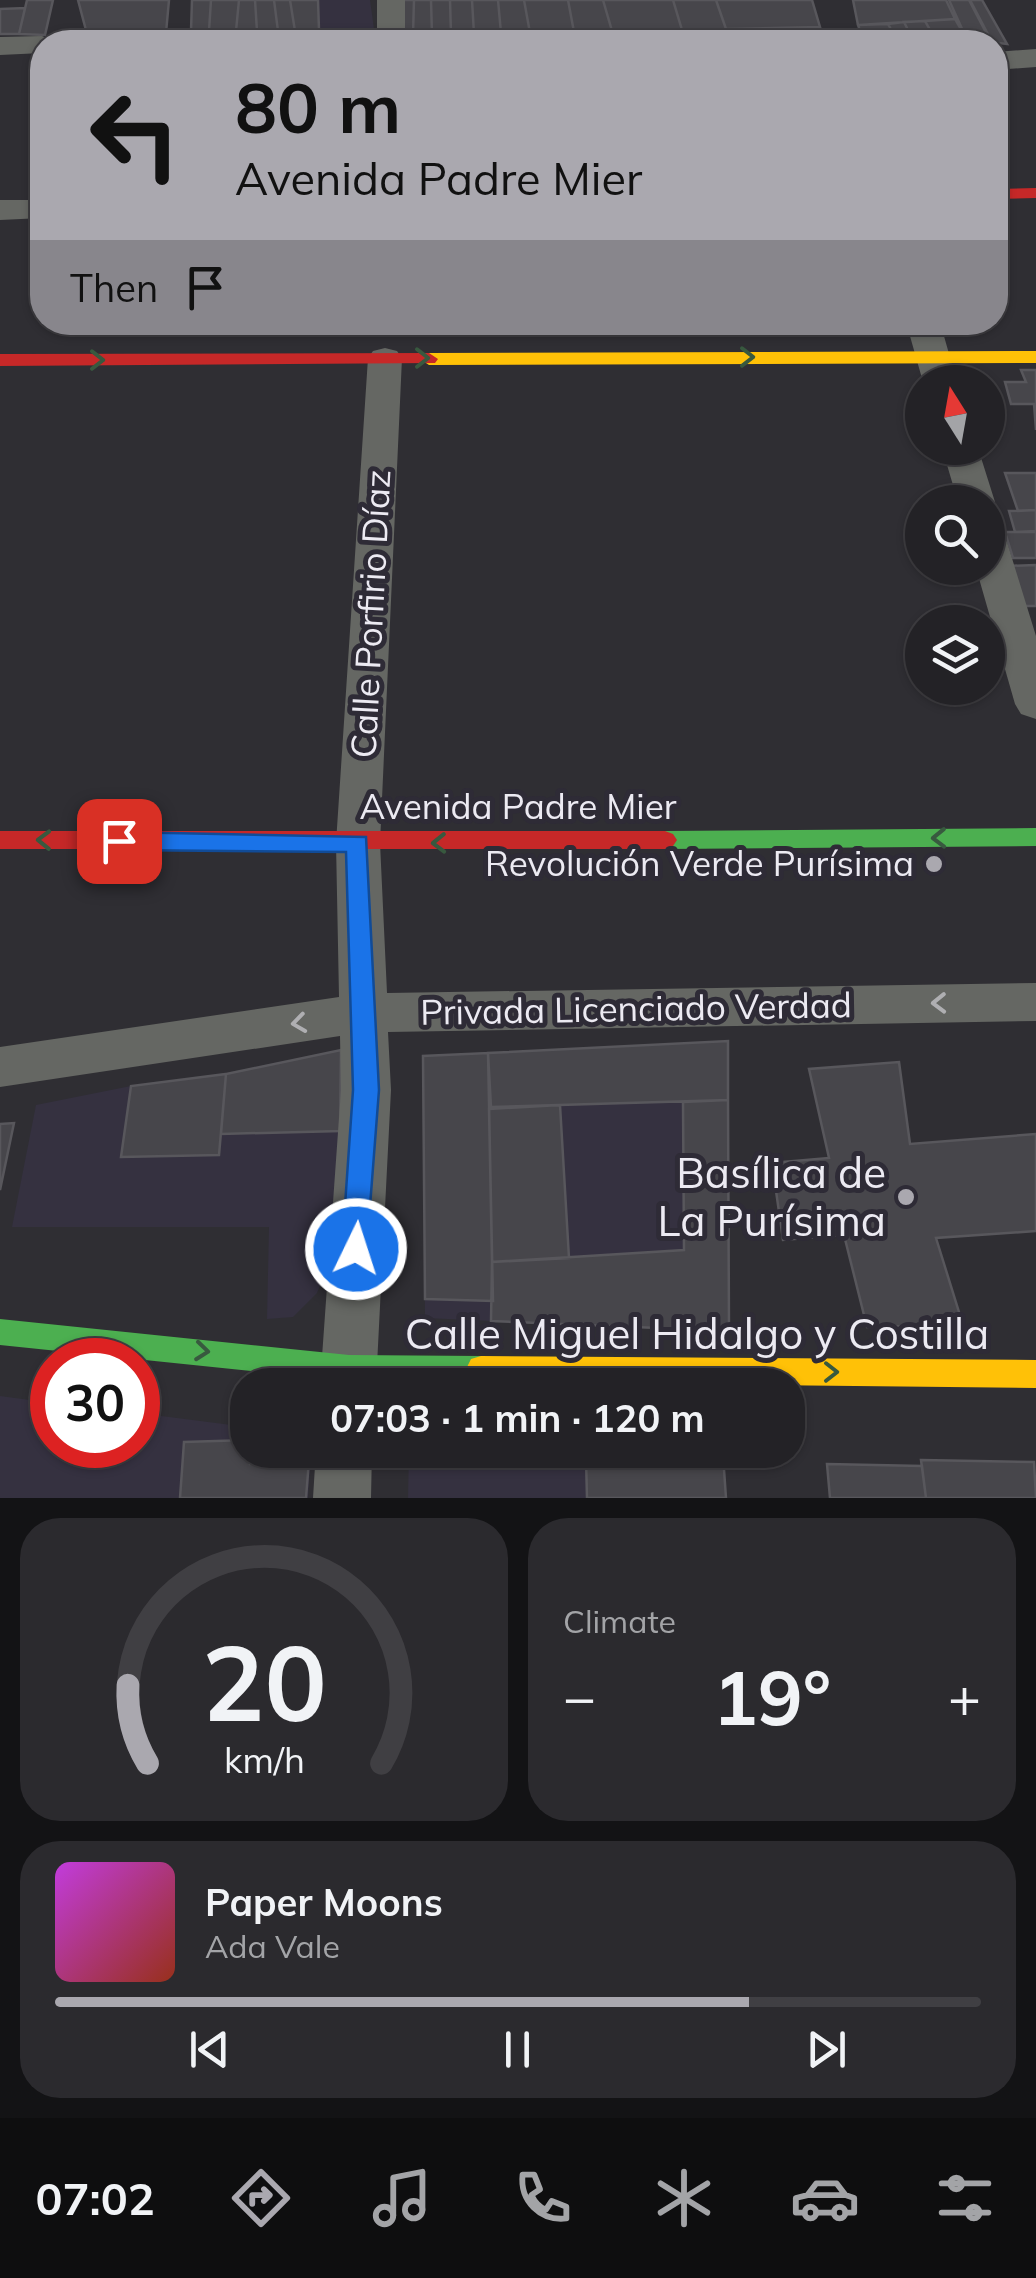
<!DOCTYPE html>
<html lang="en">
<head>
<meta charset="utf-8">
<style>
	body { margin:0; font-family:Mulish,sans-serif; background:#2b2a2e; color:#f1f3f6; height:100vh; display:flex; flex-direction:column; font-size:38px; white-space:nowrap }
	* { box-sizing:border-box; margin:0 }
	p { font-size:32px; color:#a3a4a7 }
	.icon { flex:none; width:55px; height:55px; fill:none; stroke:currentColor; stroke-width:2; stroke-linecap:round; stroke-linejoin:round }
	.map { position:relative; height:1498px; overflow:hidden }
	.details { display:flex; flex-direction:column; gap:20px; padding:20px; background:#131315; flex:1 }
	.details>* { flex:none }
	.banner { position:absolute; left:30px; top:30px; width:978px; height:305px; border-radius:40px; box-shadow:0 2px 8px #0004,0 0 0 2px #403f43; background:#aaa8af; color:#111; overflow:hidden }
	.needle { width:65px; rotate:349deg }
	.buttons { position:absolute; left:905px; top:365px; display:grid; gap:20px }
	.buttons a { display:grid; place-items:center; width:100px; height:100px; border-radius:50%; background:#232226; box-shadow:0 2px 8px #0004,0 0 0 2px #403f43; font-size:50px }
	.speed { position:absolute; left:30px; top:1338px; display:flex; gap:20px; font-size:50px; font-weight:700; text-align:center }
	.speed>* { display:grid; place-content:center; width:130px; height:130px; border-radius:50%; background:#232226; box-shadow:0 2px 8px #0004,0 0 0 2px #403f43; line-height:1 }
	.speed .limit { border:15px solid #d22; background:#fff; color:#111 }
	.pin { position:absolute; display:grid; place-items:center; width:85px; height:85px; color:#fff; margin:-42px; border-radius:20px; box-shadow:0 5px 15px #0006 }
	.me { position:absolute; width:110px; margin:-55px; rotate:4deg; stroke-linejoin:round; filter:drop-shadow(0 0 8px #0008) }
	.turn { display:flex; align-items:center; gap:35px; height:210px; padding:0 40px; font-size:45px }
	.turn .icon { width:130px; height:130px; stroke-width:2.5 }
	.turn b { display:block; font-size:70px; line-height:85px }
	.then { display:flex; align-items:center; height:95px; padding:0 40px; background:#0003; gap:20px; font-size:38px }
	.big { font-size:75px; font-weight:700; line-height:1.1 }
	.details .tile { flex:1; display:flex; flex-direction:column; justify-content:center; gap:15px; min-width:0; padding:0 35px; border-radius:40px; background:#2b2a2e }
	.details .dial { align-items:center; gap:0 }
	.dial svg { height:260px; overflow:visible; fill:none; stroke:#403f43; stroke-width:7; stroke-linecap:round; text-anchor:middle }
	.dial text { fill:#f1f3f6; stroke:none }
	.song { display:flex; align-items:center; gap:30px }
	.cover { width:120px; height:120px; border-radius:15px; background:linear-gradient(135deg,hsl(290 70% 55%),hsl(10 70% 35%)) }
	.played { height:10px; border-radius:5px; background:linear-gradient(90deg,#aaa8af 75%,#403f43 75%) }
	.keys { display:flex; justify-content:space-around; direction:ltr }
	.heat { display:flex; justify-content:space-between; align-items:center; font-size:55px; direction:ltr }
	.details .tiles { flex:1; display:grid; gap:20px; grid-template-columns:1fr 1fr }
	.tile:last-child { grid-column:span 2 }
	.trip { position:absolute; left:230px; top:1368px; width:575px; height:100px; border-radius:40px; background:#232226; box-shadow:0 2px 8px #0004,0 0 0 2px #403f43; font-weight:700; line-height:100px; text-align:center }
	.tab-bar { display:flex; height:160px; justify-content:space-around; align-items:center; background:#0e0e0f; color:#a3a4a7 }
	.tab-bar .icon { width:70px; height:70px }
	.tab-bar .current { color:#aaa8af }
	.tab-bar b { font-size:45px; color:#f1f3f6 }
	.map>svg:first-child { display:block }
	.built { fill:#353140 }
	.building { fill:#47464b; stroke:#58575c; stroke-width:2.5 }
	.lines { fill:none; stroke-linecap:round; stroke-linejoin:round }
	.street { fill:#656763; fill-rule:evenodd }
	.fast { fill:#4caf50; fill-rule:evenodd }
	.slow { fill:#ffc107; fill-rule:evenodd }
	.jam { fill:#c62828; fill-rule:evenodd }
	.oneway { stroke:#38593f }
	.oneway2 { stroke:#afafb2 }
	.route { fill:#1a73e8; stroke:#114b97; stroke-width:2.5 }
	.poi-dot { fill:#aaa8af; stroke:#2e2b36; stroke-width:4 }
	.labels { text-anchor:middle; stroke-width:10; stroke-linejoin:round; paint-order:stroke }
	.street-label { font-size:35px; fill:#eceaf2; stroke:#2e2b36 }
	.poi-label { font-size:35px; fill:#eceaf2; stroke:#2e2b36; text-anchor:end }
	.near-poi-label { font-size:42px; fill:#eceaf2; stroke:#2e2b36; text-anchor:end }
	.near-street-label { font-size:42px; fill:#eceaf2; stroke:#2e2b36 }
</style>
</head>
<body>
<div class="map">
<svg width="1036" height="1498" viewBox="0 0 1036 1498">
	<rect width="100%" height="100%" fill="#2f2e33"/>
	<path class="built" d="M318,0H370L374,29L319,30Z
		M728,1041L729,1331L425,1318L423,1056Z
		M131,1086L122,1157L219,1155L221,1134L340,1131L329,1264L317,1293L293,1317L267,1319L269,1227H12L36,1105Z
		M0,1396L52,1403V1445H138V1413L247,1427L248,1450H311L308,1498H0Z
		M409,1450H586L587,1498H408Z"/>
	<path class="building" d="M27,0H53L45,35L19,34Z
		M78,0H169L166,33L87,34Z
		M192,0H211L209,31H191Z
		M211,0H239L236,31H209Z
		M239,0H255L257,31H236Z
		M255,0H274L278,31H257Z
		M274,0H290L295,31H278Z
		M290,0H318L319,30L295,31Z
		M398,0H414L413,35L398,36Z
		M414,0H431L432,35H413Z
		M431,0H450L451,34L432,35Z
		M450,0H472L474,34H451Z
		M472,0H498L501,33L474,34Z
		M498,0H524L530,33H501Z
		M524,0H568L574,32L530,33Z
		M568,0H603L612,31L574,32Z
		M603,0H673L682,30L612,31Z
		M673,0H716L726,29L682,30Z
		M716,0H812L820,27L726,29Z
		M853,0H946L955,19L858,25Z
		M949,0H970L992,42H968Z
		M969,0H982L1007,44L991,42Z
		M25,8L19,34H0V9Z
		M955,19L968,42H937L925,21Z
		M925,21L937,42H914L904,22Z
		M904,22L914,42H898L888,24Z
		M888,24L898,42H864L858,25Z
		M1021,370H1036V430L1034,404H1011L1005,382H1026Z
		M1005,473H1036V510L1018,511Z
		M1036,510V531L1015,532L1009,511Z
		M1005,532H1036V558H1013Z
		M1036,565V606H1020L1007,566Z
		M728,1041V1100L491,1107L488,1053Z
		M341,1050L340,1131L221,1134L226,1074Z
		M488,1053L493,1301L425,1299L423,1056Z
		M899,1062L910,1144L1036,1134V1231L936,1238L963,1325L867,1327L844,1235L783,1240L772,1163L829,1158L809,1069Z
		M226,1074L219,1155L121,1157L131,1086Z
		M728,1100L729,1331L491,1321L492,1262L684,1250L683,1102Z
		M560,1105L569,1258L492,1262L489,1109Z
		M14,1123L0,1190V1124Z
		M248,1440L250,1464L309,1460L306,1498H180L184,1442Z
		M723,1455L726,1498H587L586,1459Z
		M921,1460L1034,1462L1036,1498H926Z
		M827,1464L922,1466L926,1498H830Z"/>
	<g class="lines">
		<path class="street" d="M377,0H405V42H377Z
			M839,28L853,36L849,42H479L493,33Z
			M42,36L55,42H42V53L0,55V37Z
			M1036,49V67L995,70V52Z
			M0,200H42V218L0,220Z
			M906,322H940L957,382H923Z
			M385,348L397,351L402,358L380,843L387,993L1036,983V1021L388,1032L391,1090L376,1385H320L341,1090L340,1036L0,1087V1047L339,997L336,843L368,358L373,351Z
			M942,448H978L995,502L989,510L988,502H958Z
			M988,530L1002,533L1007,542L1036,636V719L1021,714L1015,704L976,568H988Z
			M316,1450H372L371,1498H313Z"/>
		<path class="fast" d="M1036,828V846L665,849L657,846L653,840L657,834L665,831Z
			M0,1319L349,1355L481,1356L491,1359L496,1369L491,1379L481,1382L349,1381L0,1345Z"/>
		<path class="slow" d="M1036,351V363L429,365L420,359L429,353Z
			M481,1356L1036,1360V1388L481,1382L471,1379L466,1369L471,1359Z"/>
		<path class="jam" d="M1036,188V198L995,199V189Z
			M429,353L438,359L435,363L0,366V354Z
			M0,831H665L673,834L677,840L673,846L665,849H0Z"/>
	</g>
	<defs><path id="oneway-chevron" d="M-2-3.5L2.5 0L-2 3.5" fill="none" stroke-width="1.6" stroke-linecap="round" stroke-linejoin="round" transform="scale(2.5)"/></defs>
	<g class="oneway">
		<use href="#oneway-chevron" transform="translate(747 357)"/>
		<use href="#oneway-chevron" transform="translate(422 358)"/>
		<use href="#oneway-chevron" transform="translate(97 360)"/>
		<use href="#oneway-chevron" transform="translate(939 838) rotate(179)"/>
		<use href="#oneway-chevron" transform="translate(44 840) rotate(-179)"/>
		<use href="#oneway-chevron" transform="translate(439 843) rotate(179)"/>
		<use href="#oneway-chevron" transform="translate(202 1351) rotate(6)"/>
		<use href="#oneway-chevron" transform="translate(831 1372)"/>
	</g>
	<g class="oneway2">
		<use href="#oneway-chevron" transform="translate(939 1003) rotate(179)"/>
		<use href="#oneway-chevron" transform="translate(299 1023) rotate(172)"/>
	</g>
	<path class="route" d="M119,832L366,837L379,1090L366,1258L356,1262L346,1258L342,1249L353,1090L346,852L119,850L107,841Z"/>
	<g class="poi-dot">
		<circle cx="934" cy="864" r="10"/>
		<circle cx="906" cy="1197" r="10"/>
	</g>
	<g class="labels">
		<g class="street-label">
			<text transform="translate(371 614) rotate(-87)" y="12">Calle Porfirio Díaz</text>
			<text x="518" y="819">Avenida Padre Mier</text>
			<text transform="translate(636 1009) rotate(-1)" y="12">Privada Licenciado Verdad</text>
		</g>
		<g class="poi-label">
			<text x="914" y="876">Revolución Verde Purísima</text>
		</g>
		<g class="near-poi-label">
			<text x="886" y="1188">Basílica de<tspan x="886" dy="48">La Purísima</tspan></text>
		</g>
		<g class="near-street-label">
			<text x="697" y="1349">Calle Miguel Hidalgo y Costilla</text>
		</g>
	</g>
</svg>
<div class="buttons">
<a><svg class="needle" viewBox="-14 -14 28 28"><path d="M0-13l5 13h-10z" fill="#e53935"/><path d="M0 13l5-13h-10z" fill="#a3a4a7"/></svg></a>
<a><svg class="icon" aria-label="search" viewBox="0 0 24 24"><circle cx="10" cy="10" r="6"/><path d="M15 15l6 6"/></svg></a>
<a><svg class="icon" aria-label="layers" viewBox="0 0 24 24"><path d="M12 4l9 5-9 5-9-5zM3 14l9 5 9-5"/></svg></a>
</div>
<div class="speed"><div class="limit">30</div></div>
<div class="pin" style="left:119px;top:841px;background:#d93025"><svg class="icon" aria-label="arrive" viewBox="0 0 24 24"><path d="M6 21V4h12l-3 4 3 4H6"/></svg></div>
<svg class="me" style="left:356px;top:1249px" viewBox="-20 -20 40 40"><circle r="17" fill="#1a73e8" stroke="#fff" stroke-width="3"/><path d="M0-11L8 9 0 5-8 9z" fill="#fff"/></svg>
<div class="trip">07:03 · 1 min · 120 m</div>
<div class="banner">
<div class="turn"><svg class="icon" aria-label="left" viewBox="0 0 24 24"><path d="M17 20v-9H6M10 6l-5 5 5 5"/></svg><div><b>80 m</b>Avenida Padre Mier</div></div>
<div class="then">Then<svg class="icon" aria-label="arrive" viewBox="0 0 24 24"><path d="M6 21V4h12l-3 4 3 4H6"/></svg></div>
</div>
</div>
<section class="details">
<div class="tiles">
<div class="tile dial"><svg viewBox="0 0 100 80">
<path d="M14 69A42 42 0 1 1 86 69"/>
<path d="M14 69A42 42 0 0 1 8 45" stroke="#aaa8af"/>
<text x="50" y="56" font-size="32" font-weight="700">20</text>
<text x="50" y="72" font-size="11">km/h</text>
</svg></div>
<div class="tile"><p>Climate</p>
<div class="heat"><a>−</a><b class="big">19°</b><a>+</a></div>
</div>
<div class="tile">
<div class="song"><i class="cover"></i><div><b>Paper Moons</b><p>Ada Vale</p></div></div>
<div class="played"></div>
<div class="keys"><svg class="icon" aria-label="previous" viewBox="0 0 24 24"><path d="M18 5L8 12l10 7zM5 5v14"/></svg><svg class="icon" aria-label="pause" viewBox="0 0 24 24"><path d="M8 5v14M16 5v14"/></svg><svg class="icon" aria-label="next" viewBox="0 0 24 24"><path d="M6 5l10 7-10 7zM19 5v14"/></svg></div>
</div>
</div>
</section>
<nav class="tab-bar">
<b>07:02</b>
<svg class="icon current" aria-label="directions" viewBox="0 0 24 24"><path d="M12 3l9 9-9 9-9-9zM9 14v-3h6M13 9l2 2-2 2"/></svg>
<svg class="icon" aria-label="music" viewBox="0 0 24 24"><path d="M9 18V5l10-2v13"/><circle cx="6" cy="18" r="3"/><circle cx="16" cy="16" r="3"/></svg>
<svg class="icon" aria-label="phone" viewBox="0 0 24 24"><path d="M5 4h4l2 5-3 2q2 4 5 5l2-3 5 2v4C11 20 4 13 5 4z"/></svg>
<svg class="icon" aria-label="climate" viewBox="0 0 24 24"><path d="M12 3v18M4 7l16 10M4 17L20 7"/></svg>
<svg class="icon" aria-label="car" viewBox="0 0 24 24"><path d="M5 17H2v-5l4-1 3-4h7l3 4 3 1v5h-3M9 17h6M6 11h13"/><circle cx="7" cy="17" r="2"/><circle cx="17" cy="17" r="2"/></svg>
<svg class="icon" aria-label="filters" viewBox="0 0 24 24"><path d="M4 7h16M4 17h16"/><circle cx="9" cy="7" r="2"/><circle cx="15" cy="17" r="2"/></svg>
</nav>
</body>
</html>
